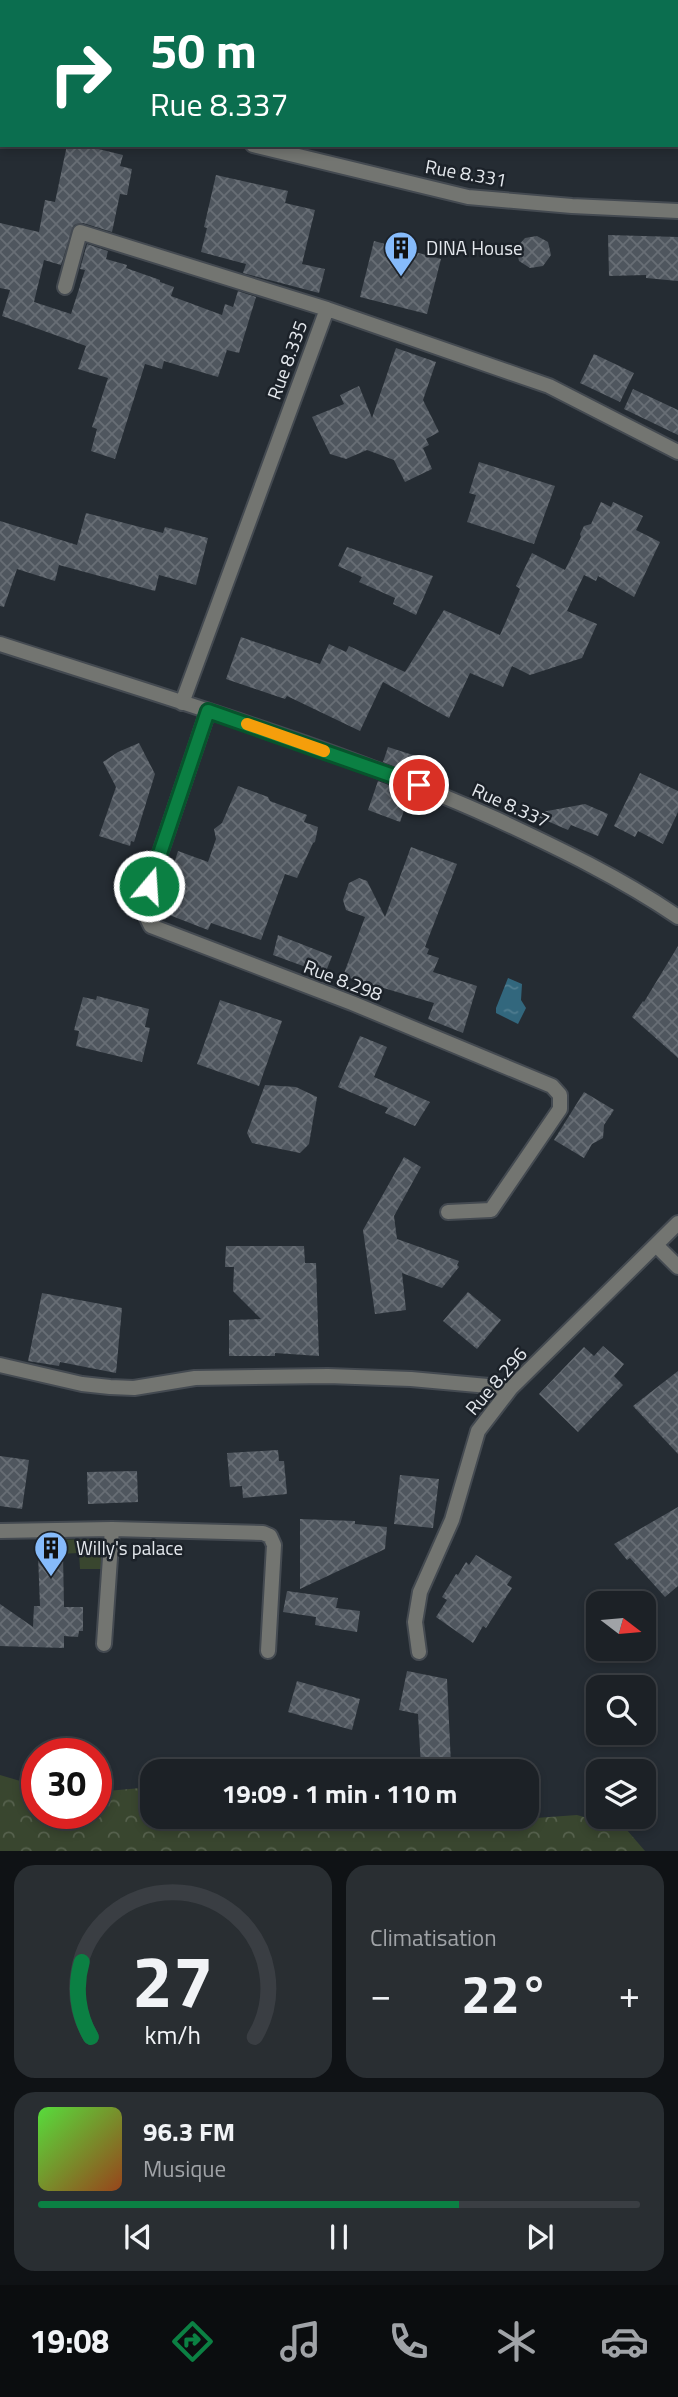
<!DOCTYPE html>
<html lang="fr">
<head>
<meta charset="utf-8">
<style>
	body { margin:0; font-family:"Titillium Web",sans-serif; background:#292e32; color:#f1f3f6; height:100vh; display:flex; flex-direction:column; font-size:26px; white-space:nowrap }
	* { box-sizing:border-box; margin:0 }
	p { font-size:23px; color:#a0a3a7 }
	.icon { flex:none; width:38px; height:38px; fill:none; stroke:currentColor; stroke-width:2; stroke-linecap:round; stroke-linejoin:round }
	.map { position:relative; height:1851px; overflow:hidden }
	.panel { display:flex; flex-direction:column; gap:14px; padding:14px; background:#0f1215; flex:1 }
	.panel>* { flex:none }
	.guide { position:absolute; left:0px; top:0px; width:679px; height:147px; box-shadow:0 4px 10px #0003,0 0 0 2px #3a3e43; background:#0b6e4f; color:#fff; overflow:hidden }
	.needle { width:46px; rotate:106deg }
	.fabs { position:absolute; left:586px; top:1591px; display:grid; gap:14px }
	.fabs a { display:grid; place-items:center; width:70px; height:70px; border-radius:14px; background:#1c2126; box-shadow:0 4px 10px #0003,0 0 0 2px #3a3e43; font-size:35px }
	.speed { position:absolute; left:21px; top:1738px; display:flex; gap:14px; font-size:35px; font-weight:700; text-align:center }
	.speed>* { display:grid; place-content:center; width:91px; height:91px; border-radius:50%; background:#1c2126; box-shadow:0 4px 10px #0003,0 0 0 2px #3a3e43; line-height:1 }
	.speed .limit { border:10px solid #d22; background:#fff; color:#111 }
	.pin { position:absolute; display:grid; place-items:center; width:60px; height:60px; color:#fff; margin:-30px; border:4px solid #fff; border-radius:50%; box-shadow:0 2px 7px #0007 }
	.me { position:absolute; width:77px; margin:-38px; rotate:18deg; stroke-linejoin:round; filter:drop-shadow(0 0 5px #0008) }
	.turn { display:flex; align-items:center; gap:24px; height:147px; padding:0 35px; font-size:32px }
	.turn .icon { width:91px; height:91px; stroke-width:2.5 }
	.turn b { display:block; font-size:49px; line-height:60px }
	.big { font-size:52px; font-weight:700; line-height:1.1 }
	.panel .tile { flex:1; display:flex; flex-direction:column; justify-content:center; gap:10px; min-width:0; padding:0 24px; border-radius:21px; background:#292e32 }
	.panel .dial { align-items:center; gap:0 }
	.dial svg { height:182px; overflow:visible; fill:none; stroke:#3a3e43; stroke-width:7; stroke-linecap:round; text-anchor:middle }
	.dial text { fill:#f1f3f6; stroke:none }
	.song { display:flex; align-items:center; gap:21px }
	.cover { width:84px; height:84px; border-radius:10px; background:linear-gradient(135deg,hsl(110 70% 55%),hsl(20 70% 35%)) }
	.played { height:7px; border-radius:4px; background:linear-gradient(90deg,#0b8043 70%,#3a3e43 70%) }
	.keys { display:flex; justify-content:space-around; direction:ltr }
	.heat { display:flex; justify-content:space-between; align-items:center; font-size:38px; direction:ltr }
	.panel .tiles { flex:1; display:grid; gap:14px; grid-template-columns:1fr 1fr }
	.tile:last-child { grid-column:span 2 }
	.trip { position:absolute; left:140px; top:1759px; width:399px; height:70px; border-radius:21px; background:#1c2126; box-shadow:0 4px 10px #0003,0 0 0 2px #3a3e43; font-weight:700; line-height:70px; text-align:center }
	.tabs { display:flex; height:112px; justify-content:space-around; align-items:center; background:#0b0d0f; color:#a0a3a7 }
	.tabs .icon { width:49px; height:49px }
	.tabs .active { color:#0b8043 }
	.tabs b { font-size:32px; color:#f1f3f6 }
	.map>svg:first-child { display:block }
	.grass { fill:#39462f }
	.forest { fill:url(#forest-crowns) }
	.water { fill:url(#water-ripples) }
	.building { fill:url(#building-cross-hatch) }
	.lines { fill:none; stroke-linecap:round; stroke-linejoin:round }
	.minor-casing { stroke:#444a51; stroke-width:18 }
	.minor { stroke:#737571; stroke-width:14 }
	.route-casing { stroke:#07532c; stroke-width:18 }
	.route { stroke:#0b8043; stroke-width:12 }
	.slow { stroke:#f59e0b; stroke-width:12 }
	.labels { text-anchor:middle; stroke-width:5; stroke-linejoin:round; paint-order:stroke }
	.street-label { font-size:19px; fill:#e4e8ed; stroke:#1c2229 }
	.poi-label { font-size:19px; fill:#e4e8ed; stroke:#1c2229; text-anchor:start }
</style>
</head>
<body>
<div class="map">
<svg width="678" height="1851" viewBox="0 0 678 1851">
	<defs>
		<pattern id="forest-crowns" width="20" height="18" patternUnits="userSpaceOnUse" patternTransform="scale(1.75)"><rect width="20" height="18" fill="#39462f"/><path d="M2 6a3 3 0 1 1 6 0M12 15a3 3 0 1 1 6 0" fill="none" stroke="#56614d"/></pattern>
		<pattern id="water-ripples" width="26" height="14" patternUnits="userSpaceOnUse" patternTransform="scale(1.75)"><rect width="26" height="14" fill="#32677d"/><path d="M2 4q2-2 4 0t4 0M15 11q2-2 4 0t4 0" fill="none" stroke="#507d90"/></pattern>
		<pattern id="building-cross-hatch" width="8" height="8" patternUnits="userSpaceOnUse" patternTransform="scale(1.75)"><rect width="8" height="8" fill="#4f565e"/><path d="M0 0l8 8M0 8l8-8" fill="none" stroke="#686e75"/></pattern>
	</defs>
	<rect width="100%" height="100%" fill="#252c33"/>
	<path class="grass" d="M106,1539L107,1569H80L79,1553L38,1555L37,1540Z"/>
	<path class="forest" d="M0,1775L37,1786V1813H96V1792L152,1787V1816H417L441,1825L577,1815L626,1829L645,1851H0Z"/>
	<path class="water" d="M508,978L522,984L521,1000L526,1008L518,1024L496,1013V1008Z"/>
	<path class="building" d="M67,145H82L123,155L120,166L132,169L127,195L120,194L112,232L83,223L74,225L61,265L44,260L34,302L71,314L85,270L80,269L87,244L108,251L106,259L127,265L126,268L160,280V282L174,287L171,296L222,315L225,304L233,307L238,291L256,297L239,353L227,350L218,377L164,361L162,369L145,364L115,459L91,451L97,429L92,427L108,378L78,369L86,346L2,316L10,290L0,288V223L39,232L45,200L55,202Z
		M216,175L288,191L285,203L315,210L302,264L325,269L319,293L243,273L246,264L201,252L207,228L204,227Z
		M608,235L678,237V281L646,278V275L609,276Z
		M537,236L548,242L551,255L543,266L530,268L519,261L516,248L525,238Z
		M374,241L441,259L427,314L360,297Z
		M396,348L436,362L423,400L439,432L426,439L429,445L423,448L432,469L405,482L394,460L367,450L346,459L330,454L312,417L344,404L340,395L359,386L372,418Z
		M594,354L634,373L620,402L580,383Z
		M633,389L678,410V435L624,409Z
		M479,462L555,486L534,544L467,522L476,495L469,493Z
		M601,502L611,507L613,502L643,516L636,530L660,542L634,597L598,576L596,581L584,575L567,611L597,624L582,658L530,675L512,666L503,687L470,673L449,718L383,682L360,731L287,696L285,699L226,679L241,637L320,664L329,644L346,652L349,646L405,672L444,610L500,635L520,589L516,586L532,553L565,570L581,537L580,534L584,526L591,524Z
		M86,513L163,533L165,527L208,538L196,585L159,575L155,591L59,565L55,581L17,569L4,607L0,606V521L77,545Z
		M347,547L433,576L416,615L393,604L395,598L359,582L362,577L338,566Z
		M139,743L155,774L134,842L131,841L130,846L99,836L116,787L103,762L118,752Z
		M388,747L422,758L416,775L383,762Z
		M640,773L678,791V812L663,844L638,831L635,837L614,826Z
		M378,781L410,793L400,822L368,810Z
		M238,786L268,797L270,801L307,815L304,822L318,827L315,842L313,843L297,878L285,874L261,940L211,923L208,930L159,911L178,851L208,862L216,839L214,829L222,823Z
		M585,804L608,814L598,836L571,825L568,830L531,814Z
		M411,847L457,864L425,947L429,949L427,954L439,958L433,972L477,986L463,1033L428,1019L434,1003L343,976L365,917L346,910L343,900L349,883L359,878L367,881L385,917Z
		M278,935L332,956L325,974L273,955Z
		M678,946V1058L632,1017L643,1001L644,1002Z
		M97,996L149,1009L145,1027L150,1028L142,1062L76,1046L79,1031L74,1030L83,997L96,1000Z
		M220,1000L282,1021L259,1086L197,1064Z
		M360,1036L387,1047L374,1077L430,1102L415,1126L385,1113L388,1108L338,1087Z
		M265,1085L296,1087L317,1097L309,1144L300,1153L252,1143L247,1133Z
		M584,1092L614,1110L604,1125L603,1138L592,1144L584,1158L554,1140Z
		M404,1157L421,1167L394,1216L397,1239L459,1261L457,1265L459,1267L442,1288L402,1273L406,1310L375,1314L363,1230Z
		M226,1246H304L305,1263H316L319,1356L275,1353V1356H229V1320L261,1319L233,1291L234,1267H225Z
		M468,1292L501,1320L477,1349L443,1321Z
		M42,1293L122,1308L116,1373L60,1362L59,1366L28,1361Z
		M603,1346L624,1364L614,1376L623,1385L578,1432L539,1394L584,1347L594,1356Z
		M678,1371V1454L633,1406Z
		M278,1450L279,1461H284L287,1494L243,1498L242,1486L230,1487L227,1453Z
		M0,1456L29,1460L22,1509L0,1506Z
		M137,1471L138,1502L88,1504L87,1472Z
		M400,1475L439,1479L433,1528L394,1524Z
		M678,1507V1586L665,1597L630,1558L627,1560L614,1544Z
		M300,1519L355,1521V1524L387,1527L385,1549L300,1589Z
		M63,1554L64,1607H83V1631H79L78,1637L64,1636V1648L0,1646V1604L33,1627L34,1606H40L38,1555Z
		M476,1555L512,1577L507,1585L512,1588L486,1628L483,1626L473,1643L436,1617L447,1600L442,1597L456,1574L458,1575L466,1562L469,1565Z
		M287,1591L338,1598L336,1608L360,1611L357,1632L315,1625L316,1617L283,1612Z
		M407,1671L447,1679L451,1765L421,1767L418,1714L399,1710Z
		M297,1681L360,1699L352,1730L288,1712Z"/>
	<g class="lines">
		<g class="minor-casing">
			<path id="minor" d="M86,2L87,0
				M315,2V0
				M0,84H2
				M253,145L468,197L572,206L678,211
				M65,287L80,232L327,309
				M0,644C167,698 336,747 496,819C558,848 621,878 678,917
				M182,703L327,309L549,386L678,452
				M208,711L149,886L144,912L151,926L352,1003L552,1086L560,1095V1109L491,1210L448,1212
				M657,1246L678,1267
				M0,1365L82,1384L110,1387L134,1388L195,1378L328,1376L411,1379L511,1388
				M112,1529L263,1533L270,1536L274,1545L268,1651
				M0,1531L112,1529L104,1644
				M419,1652L415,1622L420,1592L452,1520L478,1431L511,1388L678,1223"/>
		</g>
		<use href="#minor" class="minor"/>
	</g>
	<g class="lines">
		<g class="route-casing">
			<path id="route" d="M149,886L208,711L419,785"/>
		</g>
		<use href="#route" class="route"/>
		<path class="slow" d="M247,724L324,751"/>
	</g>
	<defs>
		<g id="building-pin" transform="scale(1.75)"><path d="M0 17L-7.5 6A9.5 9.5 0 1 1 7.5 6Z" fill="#86bbfb" stroke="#1c2229"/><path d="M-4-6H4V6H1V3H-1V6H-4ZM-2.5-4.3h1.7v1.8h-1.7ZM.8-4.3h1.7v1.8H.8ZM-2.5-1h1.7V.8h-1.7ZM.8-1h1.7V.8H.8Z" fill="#111"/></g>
	</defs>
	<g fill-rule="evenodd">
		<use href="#building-pin" x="401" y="248"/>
		<use href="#building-pin" x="51" y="1548"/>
	</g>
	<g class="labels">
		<g class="street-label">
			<text transform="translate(466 173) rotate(10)" y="7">Rue 8.331</text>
			<text transform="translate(287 360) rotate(-70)" y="7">Rue 8.335</text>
			<text transform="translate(511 805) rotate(24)" y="7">Rue 8.337</text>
			<text transform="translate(343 980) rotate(21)" y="7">Rue 8.298</text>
			<text transform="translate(496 1381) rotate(-49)" y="7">Rue 8.296</text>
		</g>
		<g class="poi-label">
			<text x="426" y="255">DINA House</text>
			<text x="76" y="1555">Willy's palace</text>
		</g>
	</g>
</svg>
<div class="fabs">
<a><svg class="needle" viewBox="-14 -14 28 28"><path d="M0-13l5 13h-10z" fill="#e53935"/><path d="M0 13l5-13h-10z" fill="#a0a3a7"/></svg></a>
<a><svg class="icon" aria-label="search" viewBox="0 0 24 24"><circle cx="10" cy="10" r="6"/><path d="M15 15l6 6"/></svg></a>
<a><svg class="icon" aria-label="layers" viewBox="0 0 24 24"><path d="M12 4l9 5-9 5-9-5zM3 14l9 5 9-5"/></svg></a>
</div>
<div class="speed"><div class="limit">30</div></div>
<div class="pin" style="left:419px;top:785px;background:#d93025"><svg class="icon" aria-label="arrive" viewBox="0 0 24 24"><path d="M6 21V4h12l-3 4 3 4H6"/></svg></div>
<svg class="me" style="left:149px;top:886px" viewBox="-20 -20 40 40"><circle r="17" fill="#0b8043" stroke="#fff" stroke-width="3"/><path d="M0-11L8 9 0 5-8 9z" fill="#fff"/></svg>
<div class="trip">19:09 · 1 min · 110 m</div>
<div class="guide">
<div class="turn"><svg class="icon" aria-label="right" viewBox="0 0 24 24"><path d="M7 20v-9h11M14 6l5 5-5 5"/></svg><div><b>50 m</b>Rue 8.337</div></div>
</div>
</div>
<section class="panel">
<div class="tiles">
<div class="tile dial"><svg viewBox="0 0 100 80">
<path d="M14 69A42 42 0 1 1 86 69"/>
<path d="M14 69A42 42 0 0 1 10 36" stroke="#0b8043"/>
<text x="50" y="56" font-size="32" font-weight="700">27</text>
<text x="50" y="72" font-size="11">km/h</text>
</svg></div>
<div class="tile"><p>Climatisation</p>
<div class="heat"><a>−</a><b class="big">22°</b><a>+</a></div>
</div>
<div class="tile">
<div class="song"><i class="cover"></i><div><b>96.3 FM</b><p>Musique</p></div></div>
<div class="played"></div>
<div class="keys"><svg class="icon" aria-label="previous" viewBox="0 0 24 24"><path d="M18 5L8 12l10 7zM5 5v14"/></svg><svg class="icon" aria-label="pause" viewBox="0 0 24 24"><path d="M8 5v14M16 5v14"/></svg><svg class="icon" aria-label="next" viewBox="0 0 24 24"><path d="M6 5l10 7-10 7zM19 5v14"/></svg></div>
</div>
</div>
</section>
<nav class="tabs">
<b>19:08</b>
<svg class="icon active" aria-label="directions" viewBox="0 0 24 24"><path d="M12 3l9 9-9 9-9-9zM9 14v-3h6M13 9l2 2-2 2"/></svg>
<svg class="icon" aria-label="music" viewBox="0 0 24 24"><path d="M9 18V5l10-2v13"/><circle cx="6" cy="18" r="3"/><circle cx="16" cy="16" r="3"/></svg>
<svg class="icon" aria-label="phone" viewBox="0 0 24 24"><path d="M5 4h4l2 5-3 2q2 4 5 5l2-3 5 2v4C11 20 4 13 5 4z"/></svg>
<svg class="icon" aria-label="climate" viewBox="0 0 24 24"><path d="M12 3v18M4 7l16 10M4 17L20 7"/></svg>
<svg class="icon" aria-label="car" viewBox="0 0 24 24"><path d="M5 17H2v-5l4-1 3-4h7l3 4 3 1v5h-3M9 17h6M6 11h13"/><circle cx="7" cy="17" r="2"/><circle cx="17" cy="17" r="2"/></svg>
</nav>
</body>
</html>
